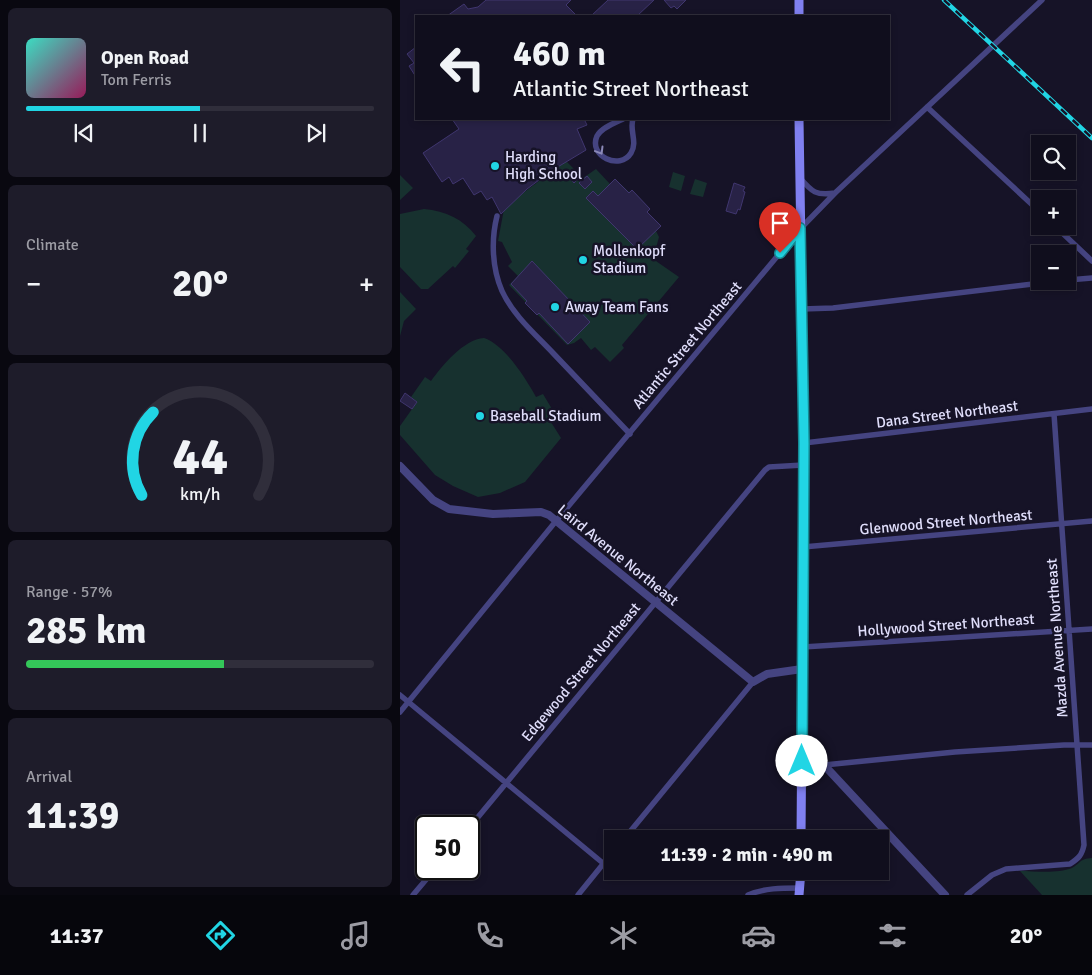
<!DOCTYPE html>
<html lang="en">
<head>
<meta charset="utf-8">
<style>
	body { margin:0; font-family:Signika,sans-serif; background:#1e1c2a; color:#f1f3f6; height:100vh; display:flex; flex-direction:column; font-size:19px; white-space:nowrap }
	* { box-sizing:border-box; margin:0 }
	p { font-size:16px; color:#9c9ca4 }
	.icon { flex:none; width:28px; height:28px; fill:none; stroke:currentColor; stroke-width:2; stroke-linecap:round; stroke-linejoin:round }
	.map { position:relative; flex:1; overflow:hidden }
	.drawer { display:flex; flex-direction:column; gap:8px; padding:8px; background:#090810; width:400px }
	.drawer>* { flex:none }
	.guide { position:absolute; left:15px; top:15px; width:475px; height:105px; border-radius:0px; box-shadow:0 2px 8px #0003,0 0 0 1px #302e3b; background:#100e1d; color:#f1f3f6; overflow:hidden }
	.buttons { position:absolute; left:631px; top:135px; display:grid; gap:10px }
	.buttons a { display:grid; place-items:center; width:45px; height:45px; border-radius:0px; background:#100e1d; box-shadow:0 2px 8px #0003,0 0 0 1px #302e3b; font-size:25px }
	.speed { position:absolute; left:15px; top:815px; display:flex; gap:10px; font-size:25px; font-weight:700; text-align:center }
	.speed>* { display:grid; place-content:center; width:65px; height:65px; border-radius:50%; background:#100e1d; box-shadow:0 2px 8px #0003,0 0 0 1px #302e3b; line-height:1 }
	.speed .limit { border:2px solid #111; border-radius:8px; background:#fff; color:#111 }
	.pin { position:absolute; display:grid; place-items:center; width:42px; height:42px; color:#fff; margin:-51px -21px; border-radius:50% 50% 50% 0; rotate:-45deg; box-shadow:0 0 5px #0007 }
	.pin .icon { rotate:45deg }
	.me { position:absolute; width:55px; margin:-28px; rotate:0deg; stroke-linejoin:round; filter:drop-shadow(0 0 4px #0008) }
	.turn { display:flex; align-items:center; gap:18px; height:105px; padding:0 15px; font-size:22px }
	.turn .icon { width:65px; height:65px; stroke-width:2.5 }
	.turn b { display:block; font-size:35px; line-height:42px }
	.big { font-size:38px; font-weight:700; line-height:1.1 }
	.drawer .card { flex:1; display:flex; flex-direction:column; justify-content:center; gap:8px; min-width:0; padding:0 18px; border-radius:8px; background:#1e1c2a }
	.drawer .dial { align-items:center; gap:0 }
	.dial svg { height:130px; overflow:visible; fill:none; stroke:#302e3b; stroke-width:7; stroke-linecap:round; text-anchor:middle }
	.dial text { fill:#f1f3f6; stroke:none }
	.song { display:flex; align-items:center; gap:15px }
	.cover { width:60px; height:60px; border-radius:8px; background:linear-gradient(135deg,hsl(170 70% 55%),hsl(330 70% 35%)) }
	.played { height:5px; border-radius:2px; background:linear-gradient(90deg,#21d5e4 50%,#302e3b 50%) }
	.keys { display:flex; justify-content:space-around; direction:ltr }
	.heat { display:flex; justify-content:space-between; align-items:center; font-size:28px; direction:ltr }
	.charge { height:8px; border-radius:4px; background:linear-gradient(90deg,#34c759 57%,#302e3b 0) }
	.trip { position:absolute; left:204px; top:830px; width:285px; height:50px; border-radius:0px; background:#100e1d; box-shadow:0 2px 8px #0003,0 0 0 1px #302e3b; font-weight:700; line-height:50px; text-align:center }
	.dock { display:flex; height:80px; justify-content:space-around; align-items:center; background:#06060c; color:#9c9ca4 }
	.dock .icon { width:35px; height:35px }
	.dock .selected { color:#21d5e4 }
	.dock b { font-size:22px; color:#f1f3f6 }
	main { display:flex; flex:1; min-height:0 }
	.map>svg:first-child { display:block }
	.green { fill:#17312f }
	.building { fill:#282246; stroke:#40366f }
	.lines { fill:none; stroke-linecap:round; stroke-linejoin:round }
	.minor { stroke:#454481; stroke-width:5.5 }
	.tertiary { stroke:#454481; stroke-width:8 }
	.secondary { stroke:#8080f0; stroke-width:9 }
	.rail-casing { stroke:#21d5e4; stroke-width:4.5 }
	.rail { stroke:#161327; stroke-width:2.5; stroke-dasharray:8; stroke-linecap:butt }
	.oneway { stroke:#8b89b8 }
	.route-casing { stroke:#158a94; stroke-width:12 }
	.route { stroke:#21d5e4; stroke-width:9 }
	.poi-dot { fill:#21d5e4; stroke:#161327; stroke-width:2 }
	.labels { text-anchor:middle; stroke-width:5; stroke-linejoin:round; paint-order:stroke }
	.poi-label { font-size:15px; fill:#e0defb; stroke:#161327; text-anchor:start }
	.street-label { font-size:15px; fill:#e0defb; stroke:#161327 }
</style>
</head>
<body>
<main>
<section class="drawer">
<div class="card">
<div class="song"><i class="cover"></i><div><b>Open Road</b><p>Tom Ferris</p></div></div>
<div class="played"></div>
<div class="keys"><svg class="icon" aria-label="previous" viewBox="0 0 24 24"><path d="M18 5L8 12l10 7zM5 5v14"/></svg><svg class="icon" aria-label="pause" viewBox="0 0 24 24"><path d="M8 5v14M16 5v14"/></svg><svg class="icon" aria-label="next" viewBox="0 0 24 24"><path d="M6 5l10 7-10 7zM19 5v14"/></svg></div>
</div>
<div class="card"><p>Climate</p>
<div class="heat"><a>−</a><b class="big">20°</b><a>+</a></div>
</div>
<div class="card dial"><svg viewBox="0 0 100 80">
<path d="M14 69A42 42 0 1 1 86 69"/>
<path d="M14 69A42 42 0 0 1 21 18" stroke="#21d5e4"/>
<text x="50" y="56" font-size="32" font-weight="700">44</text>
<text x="50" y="72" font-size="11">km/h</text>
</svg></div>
<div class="card"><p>Range · 57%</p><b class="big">285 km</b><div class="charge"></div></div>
<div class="card"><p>Arrival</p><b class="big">11:39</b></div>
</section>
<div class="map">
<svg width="692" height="895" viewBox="0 0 692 895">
	<rect width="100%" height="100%" fill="#161327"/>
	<path class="green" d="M166,161L183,178L196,169L210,184L215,179L229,192L232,190L250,209L247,212L261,226L256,231L259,237L253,259L279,277L222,345L224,348L210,362L195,347L191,350L181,338L174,343L167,345L109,285L118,276L108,266L112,262L102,242L98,241L104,209L119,196Z
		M273,172L285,176L281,191L269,187Z
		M0,175L13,188L0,200Z
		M295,179L307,183L303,197L290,194Z
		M24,209C46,211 63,219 76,236L66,249L69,251L55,268L53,266L28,289H21L0,267V214Z
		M0,292L16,309L4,321L0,336Z
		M84,338C105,345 126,379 136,397L143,394L155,414L149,419L161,438L125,482L100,493L78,497L53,486L35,475L0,435V426L17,402L11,397L25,377L31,381C42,366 64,339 84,338Z
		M692,858V895H642L620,871C635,871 657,874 672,868C681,863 679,859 692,858Z"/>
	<path class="building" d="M86,0H171L166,5L177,16H47L64,4L68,9L78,7Z
		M208,0H254L237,16H191Z
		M264,0H286L277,9L274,6L271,8Z
		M16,47V77L9,66L14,63L7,54Z
		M52,119H184L187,125L177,129L186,150L151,171L127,189L101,214L92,197L87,200L81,191L74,195L63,178L53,184L49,177L42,182L23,153L59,129Z
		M173,171L179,178L174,183L168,176Z
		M187,176L192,182L185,189L179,183Z
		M215,179L229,193L232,190L250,209L247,212L261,226L237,249L186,198L193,191L198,196Z
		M334,183L345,187L343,191L345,192L340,210L338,209L336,214L326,211Z
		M132,261L190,322L168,344L139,313L137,315L125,303L127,301L111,284Z
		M5,393L17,402L12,409L0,401Z"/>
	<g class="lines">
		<path class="minor" d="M527,107L640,212
			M223,119C215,123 202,127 197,136C188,156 220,171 231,153C238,142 229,130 233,119
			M400,178C412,192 416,196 435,193
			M97,216C91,240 92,268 102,291C113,315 135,334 153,353C179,380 204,407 230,434
			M655,226L692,261
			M668,280L692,278
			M402,309L433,308L658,281
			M404,443L692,409
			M403,547L692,521
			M403,647L692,629
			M0,695L204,864
			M0,712L156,521L400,229L435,193L642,0
			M424,765L555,752L664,745H692
			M69,828L365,470L369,467L403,465
			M224,839L353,682
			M13,895L35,869
			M178,895L212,853
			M348,895C364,888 382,888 399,888
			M567,895L592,875L606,869L670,864C679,858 682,855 684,845L654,414"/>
		<path class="tertiary" d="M0,466L33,500L49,509L93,514L141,512L149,515L353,682L367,674L402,669
			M402,761L424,765L545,895"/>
		<path class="secondary" d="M399,0V16
			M399,119L404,443L401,839
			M399,895L401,871"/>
		<g class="rail-casing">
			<path id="rail" d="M544,0L692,138"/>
		</g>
		<use href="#rail" class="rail"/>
	</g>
	<defs><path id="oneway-chevron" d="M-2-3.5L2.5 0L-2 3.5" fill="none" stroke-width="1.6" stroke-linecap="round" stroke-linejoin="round" transform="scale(1.25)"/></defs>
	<use class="oneway" href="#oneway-chevron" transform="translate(200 151) rotate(59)"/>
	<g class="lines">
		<g class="route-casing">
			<path id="route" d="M380,253L400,228L404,443L402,761"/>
		</g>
		<use href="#route" class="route"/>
	</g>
	<g class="poi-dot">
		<circle cx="95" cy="166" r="5"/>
		<circle cx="183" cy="260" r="5"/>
		<circle cx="155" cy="307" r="5"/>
		<circle cx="80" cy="416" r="5"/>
	</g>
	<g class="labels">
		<g class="poi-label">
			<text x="105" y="162">Harding<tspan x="105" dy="17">High School</tspan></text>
			<text x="193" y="256">Mollenkopf<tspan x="193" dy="17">Stadium</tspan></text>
			<text x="165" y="312">Away Team Fans</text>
			<text x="90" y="421">Baseball Stadium</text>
		</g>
		<g class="street-label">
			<text transform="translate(287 345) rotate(-50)" y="5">Atlantic Street Northeast</text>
			<text transform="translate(547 414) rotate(-7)" y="5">Dana Street Northeast</text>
			<text transform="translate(546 522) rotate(-5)" y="5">Glenwood Street Northeast</text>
			<text transform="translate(218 555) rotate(39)" y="5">Laird Avenue Northeast</text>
			<text transform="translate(546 625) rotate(-4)" y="5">Hollywood Street Northeast</text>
			<text transform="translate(657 638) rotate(-94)" y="5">Mazda Avenue Northeast</text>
			<text transform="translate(181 672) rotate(-50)" y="5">Edgewood Street Northeast</text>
		</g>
	</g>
</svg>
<div class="buttons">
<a><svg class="icon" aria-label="search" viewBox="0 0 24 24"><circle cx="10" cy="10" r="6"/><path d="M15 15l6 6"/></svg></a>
<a>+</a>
<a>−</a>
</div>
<div class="speed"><div class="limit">50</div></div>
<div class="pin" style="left:380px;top:253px;background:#d93025"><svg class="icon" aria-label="arrive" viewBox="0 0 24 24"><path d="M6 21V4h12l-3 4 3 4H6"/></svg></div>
<svg class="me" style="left:402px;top:761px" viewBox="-20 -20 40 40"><circle r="19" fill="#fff"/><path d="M0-13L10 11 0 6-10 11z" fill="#21d5e4"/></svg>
<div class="trip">11:39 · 2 min · 490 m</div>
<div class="guide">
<div class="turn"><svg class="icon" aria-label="left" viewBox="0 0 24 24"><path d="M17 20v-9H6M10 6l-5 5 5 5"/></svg><div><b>460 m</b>Atlantic Street Northeast</div></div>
</div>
</div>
</main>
<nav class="dock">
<b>11:37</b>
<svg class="icon selected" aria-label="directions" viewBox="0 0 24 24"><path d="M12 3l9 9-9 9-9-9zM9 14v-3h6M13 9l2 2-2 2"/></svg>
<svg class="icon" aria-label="music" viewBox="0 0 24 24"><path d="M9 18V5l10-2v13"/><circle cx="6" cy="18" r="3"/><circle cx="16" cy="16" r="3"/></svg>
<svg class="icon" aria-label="phone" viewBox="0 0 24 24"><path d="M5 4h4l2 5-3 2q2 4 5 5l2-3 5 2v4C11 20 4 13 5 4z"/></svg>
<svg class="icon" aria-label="climate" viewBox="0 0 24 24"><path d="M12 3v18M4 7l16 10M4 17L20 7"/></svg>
<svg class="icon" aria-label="car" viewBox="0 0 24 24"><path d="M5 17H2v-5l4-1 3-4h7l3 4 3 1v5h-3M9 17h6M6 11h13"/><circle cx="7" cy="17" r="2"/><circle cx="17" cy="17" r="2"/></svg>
<svg class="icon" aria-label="filters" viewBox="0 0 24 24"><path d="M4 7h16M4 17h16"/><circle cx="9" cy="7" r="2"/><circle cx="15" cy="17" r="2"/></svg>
<b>20°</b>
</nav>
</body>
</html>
